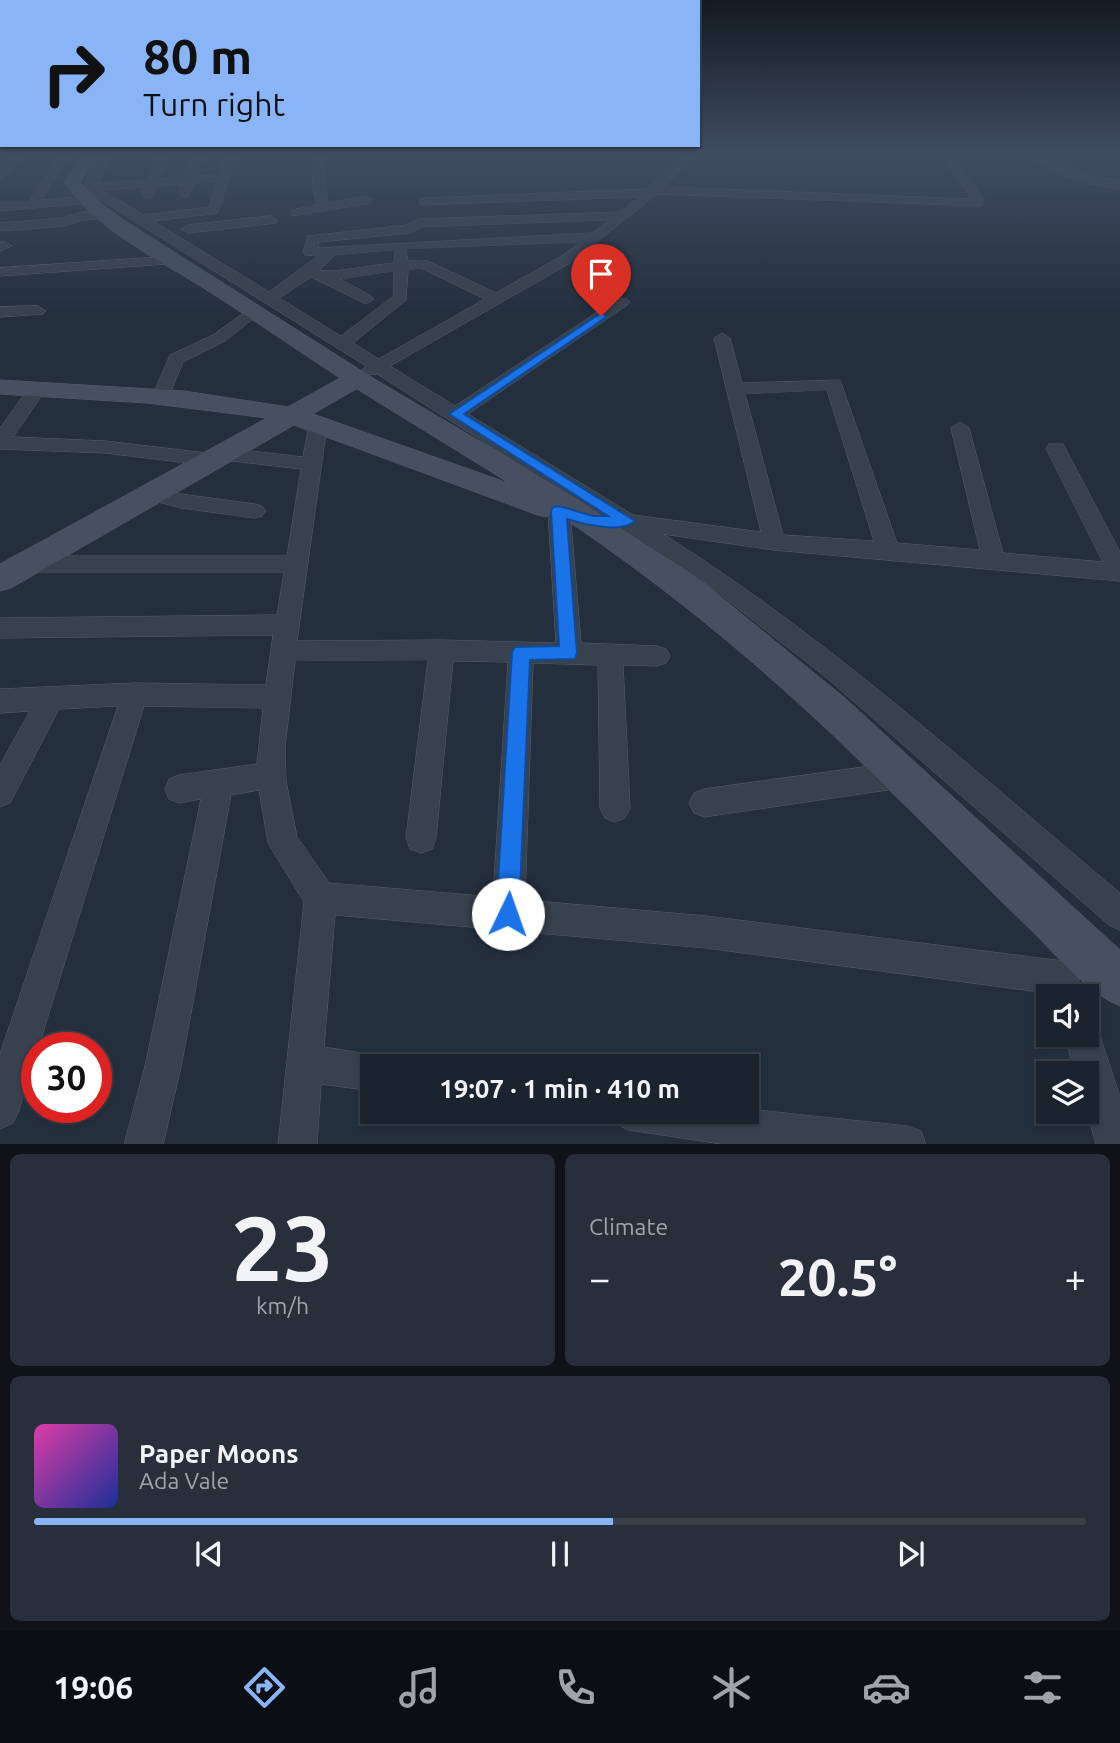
<!DOCTYPE html>
<html lang="en">
<head>
<meta charset="utf-8">
<style>
	body { margin:0; font-family:Ubuntu,sans-serif; background:#282f3a; color:#f1f3f6; height:100vh; display:flex; flex-direction:column; font-size:26px; white-space:nowrap }
	* { box-sizing:border-box; margin:0 }
	p { font-size:23px; color:#a0a4aa }
	.icon { flex:none; width:38px; height:38px; fill:none; stroke:currentColor; stroke-width:2; stroke-linecap:round; stroke-linejoin:round }
	.map { position:relative; height:1144px; overflow:hidden }
	.drawer { display:flex; flex-direction:column; gap:10px; padding:10px; background:#0f1319; flex:1 }
	.drawer>* { flex:none }
	.hud { position:absolute; left:0px; top:0px; width:700px; height:147px; box-shadow:0 2px 5px #0004,0 0 0 2px #39404a; background:#8ab4f8; color:#111; overflow:hidden }
	.buttons { position:absolute; left:1036px; top:984px; display:grid; gap:14px }
	.buttons a { display:grid; place-items:center; width:63px; height:63px; border-radius:0px; background:#1b232e; box-shadow:0 2px 5px #0004,0 0 0 2px #39404a; font-size:35px }
	.speed { position:absolute; left:21px; top:1032px; display:flex; gap:14px; font-size:35px; font-weight:700; text-align:center }
	.speed>* { display:grid; place-content:center; width:91px; height:91px; border-radius:50%; background:#1b232e; box-shadow:0 2px 5px #0004,0 0 0 2px #39404a; line-height:1 }
	.speed .limit { border:10px solid #d22; background:#fff; color:#111 }
	.pin { position:absolute; display:grid; place-items:center; width:60px; height:60px; color:#fff; margin:-72px -30px; border-radius:50% 50% 50% 0; rotate:-45deg; box-shadow:0 0 7px #0007 }
	.pin .icon { rotate:45deg }
	.me { position:absolute; width:77px; margin:-38px; rotate:3deg; stroke-linejoin:round; filter:drop-shadow(0 0 5px #0008) }
	.turn { display:flex; align-items:center; gap:24px; height:147px; padding:0 28px; font-size:32px }
	.turn .icon { width:91px; height:91px; stroke-width:2.5 }
	.turn b { display:block; font-size:49px; line-height:60px }
	.big { font-size:52px; font-weight:700; line-height:1.1 }
	.drawer .card { flex:1; display:flex; flex-direction:column; justify-content:center; gap:10px; min-width:0; padding:0 24px; border-radius:10px; background:#282f3a }
	.drawer .dial { align-items:center; gap:0 }
	.dial b { font-size:91px; line-height:1 }
	.song { display:flex; align-items:center; gap:21px }
	.cover { width:84px; height:84px; border-radius:10px; background:linear-gradient(135deg,hsl(320 70% 55%),hsl(230 70% 35%)) }
	.played { height:7px; border-radius:4px; background:linear-gradient(90deg,#8ab4f8 55%,#39404a 55%) }
	.keys { display:flex; justify-content:space-around; direction:ltr }
	.heat { display:flex; justify-content:space-between; align-items:center; font-size:38px; direction:ltr }
	.drawer .tiles { flex:1; display:grid; gap:10px; grid-template-columns:1fr 1fr }
	.card:last-child { grid-column:span 2 }
	.trip { position:absolute; left:360px; top:1054px; width:399px; height:70px; border-radius:0px; background:#1b232e; box-shadow:0 2px 5px #0004,0 0 0 2px #39404a; font-weight:700; line-height:70px; text-align:center }
	.tabs { display:flex; height:112px; justify-content:space-around; align-items:center; background:#0b0e12; color:#a0a4aa }
	.tabs .icon { width:49px; height:49px }
	.tabs .selected { color:#8ab4f8 }
	.tabs b { font-size:32px; color:#f1f3f6 }
	.map>svg:first-child { display:block }
	.lines { fill:none; stroke-linecap:round; stroke-linejoin:round }
	.street-casing { stroke:#565f6c; stroke-width:1 }
	.secondary-casing { stroke:#565f6c; stroke-width:1 }
	.street { fill:#38414e; fill-rule:evenodd }
	.secondary { fill:#465061; fill-rule:evenodd }
	.route { fill:#1a73e8; stroke:#114b97; stroke-width:2 }
</style>
</head>
<body>
<div class="map">
<svg width="1120" height="1145" viewBox="0 0 1120 1145">
	<rect width="100%" height="100%" fill="#242f3e"/>
	<g class="lines">
		<g class="street-casing">
			<path id="street" d="M12,155H22L4,178L0,179V169Z
				M61,155H71L41,200L85,196L89,197V203L0,211V203L28,202Z
				M102,155H112L98,183L148,180L160,155H170L160,179L184,177L194,155H204L196,176L219,175L226,155H236L218,213L153,221L269,292L318,256L305,255L303,252L308,236L407,225L419,219L620,212L639,197L420,205V199L424,198L647,189L684,155H695L664,187L972,199L947,164L957,162L984,199L981,206L657,194L570,263L390,366L455,406L617,299H627L630,302L627,305L468,414L633,515L761,532L714,338L722,333L730,338L742,383L840,380L897,543L980,550L951,428L960,422L969,428L1003,553L1103,562L1046,448L1049,444H1063L1120,552V581L774,550L663,534C827,637 972,769 1120,893V930L1109,925L827,678L703,581L377,374L364,375L361,371L366,366L93,195L85,182ZM217,182L209,207L143,215L102,190L145,187L142,194L148,198L152,197L157,186L181,184L178,193L184,197L188,196L194,184ZM610,220L592,233L318,248L319,242L410,233L422,227ZM581,242L560,257L496,293L428,261H408L406,249ZM395,250L394,263C378,264 330,274 320,270L335,255ZM421,268L485,299L379,359L353,343L406,300L408,270ZM394,271V296L341,336L279,298L311,277L366,304L374,299L371,296L340,279ZM827,390L874,541L783,535L745,394Z
				M312,155H322L328,203L366,196L372,200L370,203L292,216V210L317,205L313,189Z
				M1031,155H1043L1091,176L1120,180V188C1090,186 1053,176 1031,155Z
				M106,211L110,212V218L83,220L64,226L0,231V223L63,218L82,212Z
				M271,216L277,220L276,223L188,233L181,229L188,225Z
				M5,242L12,246L0,251V243Z
				M175,256L180,257V263L0,276V268Z
				M38,306L46,311L43,314L0,317V307Z
				M254,306L262,311L259,314L225,341L183,362L166,403H154L151,399L170,355L213,335Z
				M37,384L46,389L13,437L105,441L215,454L218,450L225,448L303,457L309,425L318,419L325,421L327,425L297,641L442,640L556,643L548,511L552,506L559,504L566,506L570,511L581,643L657,646L666,649L670,656L666,663L657,666L623,665L630,808L625,818L615,822L605,818L600,808L598,665L533,663L525,900L706,916L1063,961L1075,966L1080,978L1075,990L1063,995L706,948L335,915L324,1047L373,1055L386,1060L388,1066H373V1091L321,1084L317,1145H278L304,902L268,843L259,790L231,795L182,1062L163,1145H124L146,1062L201,799L179,803L169,799L165,789L169,779L179,775L257,764L263,708L144,706L19,1110L13,1123L0,1129V1054L118,706L59,709L10,803L0,807V765L30,711L0,713V689L135,683L266,685L273,635L0,638V618L277,615L284,572H27L19,570L16,564L19,558L27,556H287L301,469L224,460L221,464L214,466L105,453L0,449V428L31,385ZM428,660L406,838L410,849L421,853L432,849L436,838L453,661L508,662L493,897L329,883L297,837L286,781L285,747L295,661Z
				M154,487L181,494L255,504L262,506L266,511L262,516L255,518L181,508L147,499L144,494L147,489Z
				M901,762L911,765L915,775L911,785L901,788L704,817L694,813L689,803L694,793L704,789Z
				M1087,1018L1095,1021L1120,1097V1145H1096L1087,1111V1073H1075L1064,1034H1087Z
				M747,1109L907,1126L921,1131L926,1145H728L629,1130L616,1124L610,1111H747Z"/>
		</g>
		<g class="secondary-casing">
			<path id="secondary" d="M84,155H99L80,182L102,204L122,219L376,380L576,498L705,584L846,699L1120,950V1006C1087,992 1061,960 1036,935C980,881 926,825 870,771C773,675 670,589 556,513L545,517L535,514L294,425L11,588L0,591V564L267,418L147,403L0,394V380L184,391L288,407L340,378C297,350 254,320 210,292C160,260 97,231 64,182ZM357,389L511,484L313,414Z"/>
		</g>
		<use href="#street" class="street"/>
		<use href="#secondary" class="secondary"/>
	</g>
	<linearGradient id="sky" x2="0" y2="1"><stop stop-color="#141a22"/><stop offset="0.49" stop-color="#3f4d63"/><stop offset="1" stop-color="#3f4d63" stop-opacity="0"/></linearGradient>
	<rect width="1120" height="315" fill="url(#sky)"/>
	<path class="route" d="M601,313L607,316L605,318L464,414L635,521C622,534 583,524 567,519L577,653L575,659L530,660L519,914L516,922L508,925L500,922L496,914L512,652L515,647L559,646L551,511L553,507L559,506L593,516H608L449,414Z"/>
</svg>
<div class="buttons">
<a><svg class="icon" aria-label="sound" viewBox="0 0 24 24"><path d="M4 9h4l5-4v14l-5-4H4zM17 9q2 3 0 6"/></svg></a>
<a><svg class="icon" aria-label="layers" viewBox="0 0 24 24"><path d="M12 4l9 5-9 5-9-5zM3 14l9 5 9-5"/></svg></a>
</div>
<div class="speed"><div class="limit">30</div></div>
<div class="pin" style="left:601px;top:316px;background:#d93025"><svg class="icon" aria-label="arrive" viewBox="0 0 24 24"><path d="M6 21V4h12l-3 4 3 4H6"/></svg></div>
<svg class="me" style="left:508px;top:914px" viewBox="-20 -20 40 40"><circle r="19" fill="#fff"/><path d="M0-13L10 11 0 6-10 11z" fill="#1a73e8"/></svg>
<div class="trip">19:07 · 1 min · 410 m</div>
<div class="hud">
<div class="turn"><svg class="icon" aria-label="right" viewBox="0 0 24 24"><path d="M7 20v-9h11M14 6l5 5-5 5"/></svg><div><b>80 m</b>Turn right</div></div>
</div>
</div>
<section class="drawer">
<div class="tiles">
<div class="card dial"><b>23</b><p>km/h</p></div>
<div class="card"><p>Climate</p>
<div class="heat"><a>−</a><b class="big">20.5°</b><a>+</a></div>
</div>
<div class="card">
<div class="song"><i class="cover"></i><div><b>Paper Moons</b><p>Ada Vale</p></div></div>
<div class="played"></div>
<div class="keys"><svg class="icon" aria-label="previous" viewBox="0 0 24 24"><path d="M18 5L8 12l10 7zM5 5v14"/></svg><svg class="icon" aria-label="pause" viewBox="0 0 24 24"><path d="M8 5v14M16 5v14"/></svg><svg class="icon" aria-label="next" viewBox="0 0 24 24"><path d="M6 5l10 7-10 7zM19 5v14"/></svg></div>
</div>
</div>
</section>
<nav class="tabs">
<b>19:06</b>
<svg class="icon selected" aria-label="directions" viewBox="0 0 24 24"><path d="M12 3l9 9-9 9-9-9zM9 14v-3h6M13 9l2 2-2 2"/></svg>
<svg class="icon" aria-label="music" viewBox="0 0 24 24"><path d="M9 18V5l10-2v13"/><circle cx="6" cy="18" r="3"/><circle cx="16" cy="16" r="3"/></svg>
<svg class="icon" aria-label="phone" viewBox="0 0 24 24"><path d="M5 4h4l2 5-3 2q2 4 5 5l2-3 5 2v4C11 20 4 13 5 4z"/></svg>
<svg class="icon" aria-label="climate" viewBox="0 0 24 24"><path d="M12 3v18M4 7l16 10M4 17L20 7"/></svg>
<svg class="icon" aria-label="car" viewBox="0 0 24 24"><path d="M5 17H2v-5l4-1 3-4h7l3 4 3 1v5h-3M9 17h6M6 11h13"/><circle cx="7" cy="17" r="2"/><circle cx="17" cy="17" r="2"/></svg>
<svg class="icon" aria-label="filters" viewBox="0 0 24 24"><path d="M4 7h16M4 17h16"/><circle cx="9" cy="7" r="2"/><circle cx="15" cy="17" r="2"/></svg>
</nav>
</body>
</html>
